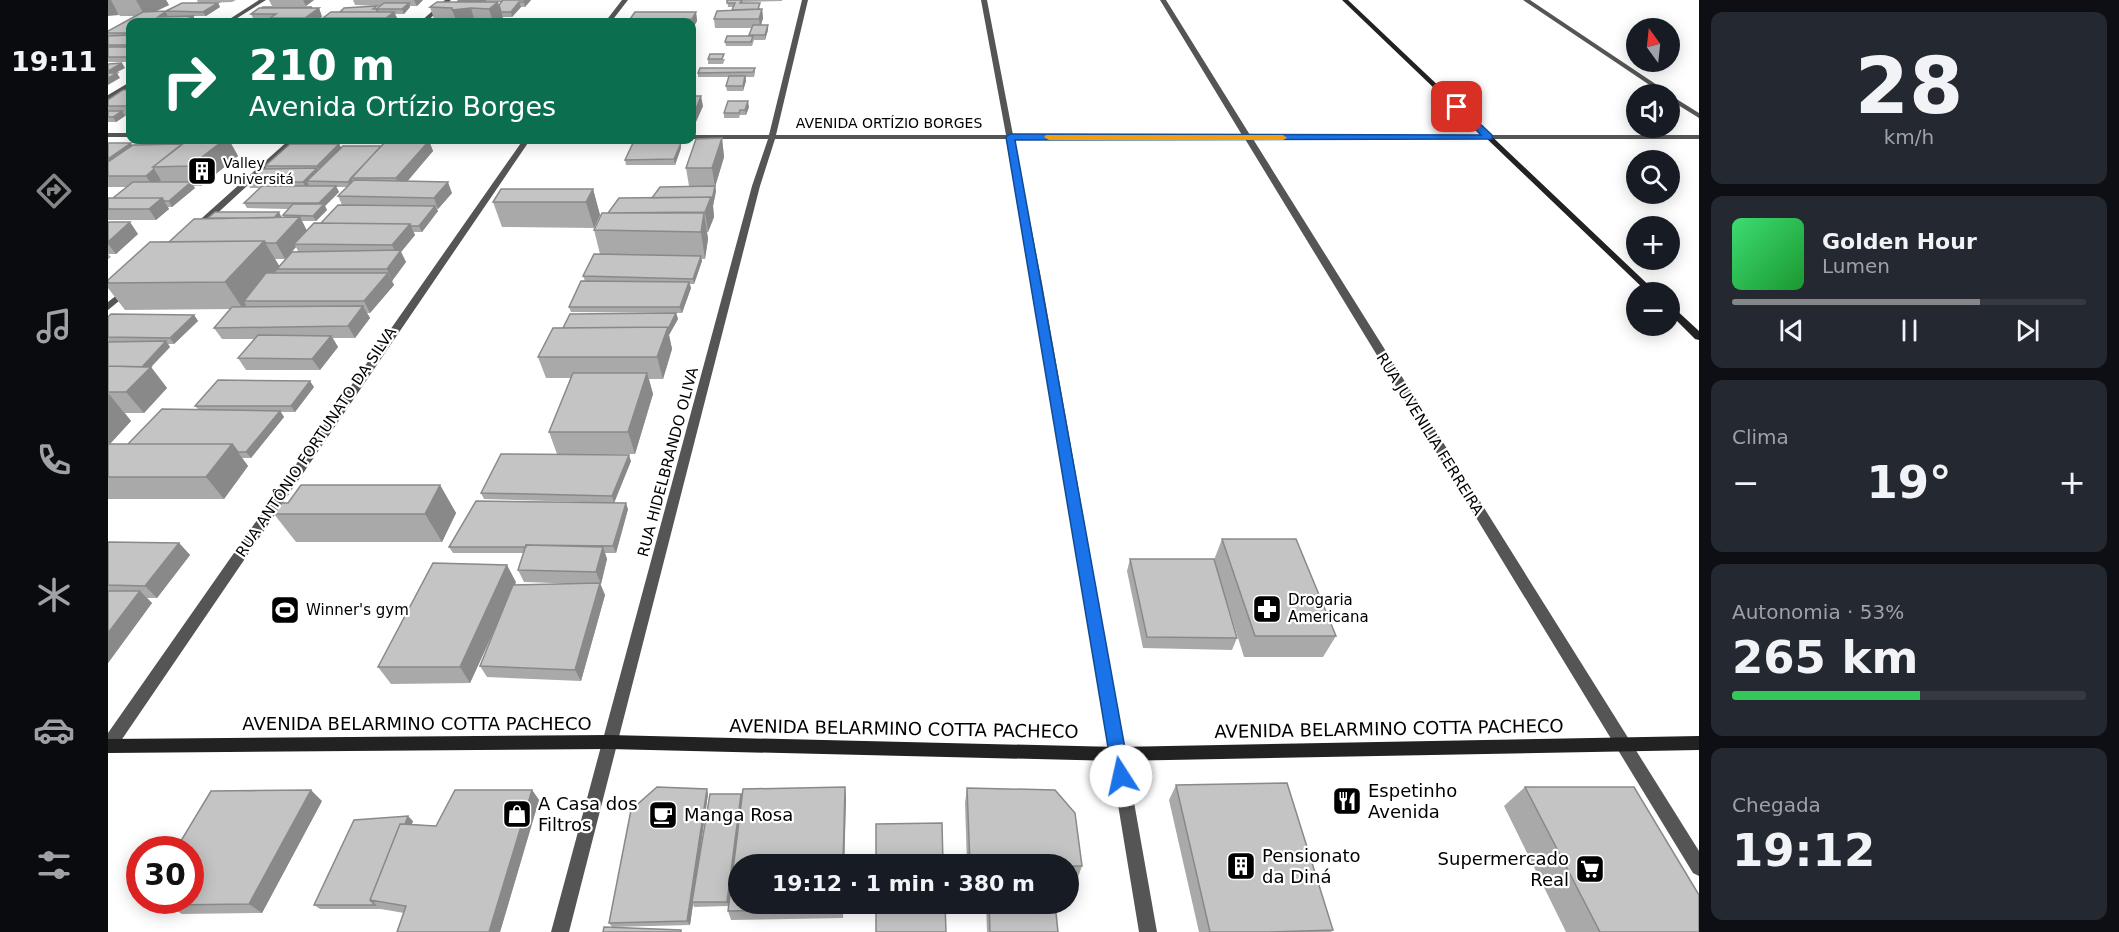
<!DOCTYPE html>
<html lang="pt">
<head>
<meta charset="utf-8">
<style>
	body { margin:0; font-family:"DejaVu Sans",sans-serif; background:#242831; color:#f1f3f6; height:100vh; display:flex; flex-direction:column; font-size:22px; white-space:nowrap }
	* { box-sizing:border-box; margin:0 }
	p { font-size:20px; color:#9ea1a6 }
	.icon { flex:none; width:33px; height:33px; fill:none; stroke:currentColor; stroke-width:2; stroke-linecap:round; stroke-linejoin:round }
	.map { position:relative; flex:1; overflow:hidden }
	.drawer { display:flex; flex-direction:column; gap:12px; padding:12px; background:#0d0f14; width:420px }
	.drawer>* { flex:none }
	.banner { position:absolute; left:18px; top:18px; width:570px; height:126px; border-radius:12px; box-shadow:0 3px 15px #0003; background:#0b6e4f; color:#fff; overflow:hidden }
	.needle { width:39px; rotate:345deg }
	.tools { position:absolute; left:1518px; top:18px; display:grid; gap:12px }
	.tools a { display:grid; place-items:center; width:54px; height:54px; border-radius:50%; background:#171b24; box-shadow:0 3px 15px #0003; font-size:30px }
	.speed { position:absolute; left:18px; top:836px; display:flex; gap:12px; font-size:30px; font-weight:700; text-align:center }
	.speed>* { display:grid; place-content:center; width:78px; height:78px; border-radius:50%; background:#171b24; box-shadow:0 3px 15px #0003; line-height:1 }
	.speed .limit { border:9px solid #d22; background:#fff; color:#111 }
	.pin { position:absolute; display:grid; place-items:center; width:51px; height:51px; color:#fff; margin:-26px; border-radius:12px; box-shadow:0 3px 9px #0006 }
	.me { position:absolute; width:66px; margin:-33px; rotate:350deg; stroke-linejoin:round; filter:drop-shadow(0 0 4px #0008) }
	.turn { display:flex; align-items:center; gap:21px; height:126px; padding:0 24px; font-size:27px }
	.turn .icon { width:78px; height:78px; stroke-width:2.5 }
	.turn b { display:block; font-size:42px; line-height:51px }
	.big { font-size:45px; font-weight:800; line-height:1.1 }
	.drawer .tile { flex:1; display:flex; flex-direction:column; justify-content:center; gap:9px; min-width:0; padding:0 21px; border-radius:12px; background:#242831 }
	.drawer .dial { align-items:center; gap:0 }
	.dial b { font-size:78px; line-height:1 }
	.song { display:flex; align-items:center; gap:18px }
	.cover { width:72px; height:72px; border-radius:9px; background:linear-gradient(135deg,hsl(140 70% 55%),hsl(130 70% 35%)) }
	.played { height:6px; border-radius:3px; background:linear-gradient(90deg,#858687 70%,#363941 70%) }
	.keys { display:flex; justify-content:space-around; direction:ltr }
	.heat { display:flex; justify-content:space-between; align-items:center; font-size:33px; direction:ltr }
	.charge { height:9px; border-radius:4px; background:linear-gradient(90deg,#34c759 53%,#363941 0) }
	.trip { position:absolute; left:620px; top:854px; width:351px; height:60px; border-radius:30px; background:#171b24; box-shadow:0 3px 15px #0003; font-weight:800; line-height:60px; text-align:center }
	main { display:flex; flex:1; min-height:0 }
	.tab-bar { display:flex; flex-direction:column; width:108px; justify-content:space-around; align-items:center; background:#090b0e; color:#9ea1a6 }
	.tab-bar .icon { width:42px; height:42px }
	.tab-bar .on { color:#858687 }
	.tab-bar b { font-size:27px; color:#f1f3f6 }
	.map>svg:first-child { display:block }
	.lines { fill:none; stroke-linecap:round; stroke-linejoin:round }
	.street { fill:#555; fill-rule:evenodd }
	.secondary { fill:#222; fill-rule:evenodd }
	.wall { fill:#a9a9a9; fill-rule:evenodd }
	.shaded-wall { fill:#898989 }
	.building { fill:#c4c4c4; stroke:#898989; stroke-width:1.5 }
	.route { fill:#1a73e8; stroke:#114b97; stroke-width:1.5 }
	.slow { fill:#f59e0b }
	.labels { text-anchor:middle; stroke-width:4.5; stroke-linejoin:round; paint-order:stroke }
	.far-street-label { font-size:14px; fill:#000; stroke:#fff }
	.far-poi-label { font-size:14px; fill:#000; stroke:#fff; text-anchor:start }
	.street-label { font-size:15px; fill:#000; stroke:#fff }
	.poi-label { font-size:15px; fill:#000; stroke:#fff; text-anchor:start }
	.near-street-label { font-size:18px; fill:#000; stroke:#fff }
	.near-poi-label { font-size:18px; fill:#000; stroke:#fff; text-anchor:start }
</style>
</head>
<body>
<main>
<nav class="tab-bar">
<b>19:11</b>
<svg class="icon on" aria-label="directions" viewBox="0 0 24 24"><path d="M12 3l9 9-9 9-9-9zM9 14v-3h6M13 9l2 2-2 2"/></svg>
<svg class="icon" aria-label="music" viewBox="0 0 24 24"><path d="M9 18V5l10-2v13"/><circle cx="6" cy="18" r="3"/><circle cx="16" cy="16" r="3"/></svg>
<svg class="icon" aria-label="phone" viewBox="0 0 24 24"><path d="M5 4h4l2 5-3 2q2 4 5 5l2-3 5 2v4C11 20 4 13 5 4z"/></svg>
<svg class="icon" aria-label="climate" viewBox="0 0 24 24"><path d="M12 3v18M4 7l16 10M4 17L20 7"/></svg>
<svg class="icon" aria-label="car" viewBox="0 0 24 24"><path d="M5 17H2v-5l4-1 3-4h7l3 4 3 1v5h-3M9 17h6M6 11h13"/><circle cx="7" cy="17" r="2"/><circle cx="17" cy="17" r="2"/></svg>
<svg class="icon" aria-label="filters" viewBox="0 0 24 24"><path d="M4 7h16M4 17h16"/><circle cx="9" cy="7" r="2"/><circle cx="15" cy="17" r="2"/></svg>
</nav>
<div class="map">
<svg width="1591" height="932" viewBox="0 0 1591 932">
	<rect width="100%" height="100%" fill="#fff"/>
	<g class="lines">
		<path class="street" d="M151,0H158L123,22H117Z
			M337,0H343L318,22H312Z
			M514,0H520L503,22H497Z
			M694,0H700L668,135H898L873,0H879L905,135H1134L1052,0H1058L1142,135H1591V139H1145L1591,851V876L1585,873L1137,139H906L934,283L1049,932H1031L924,283L898,139H667L652,186L461,932H443L644,186L660,139H584V135H661Z
			M1415,0H1422L1561,93L1562,95L1591,113V118L1562,100V94H1555Z
			M22,82V87L0,100V95Z
			M0,133H22V137H0Z
			M181,140H189L91,230H85V226Z
			M415,140H422L6,751L0,753V733Z
			M19,287L22,288V292L0,310V302Z"/>
		<path class="secondary" d="M1234,0H1240L1548,292H1539Z
			M1562,306L1565,307L1591,331V340L1587,339L1562,314Z
			M501,735L1009,747L1591,736V750L1009,761L501,749L0,753V739Z"/>
	</g>
	<path class="wall" d="M0,0H58L61,5L47,12L60,16L59,17L85,16L88,21L85,22H22V62H0V31L26,16H12Z
		M89,0H128L124,2L99,3H110L112,7L98,16H60L58,11L90,3Z
		M161,0H206L198,6H164Z
		M245,0H315L309,6H302V7L296,14H287L290,20L287,22H209H217L215,18L232,12L270,8L272,6L247,5Z
		M351,0H423L417,7H413L404,17H395V18L389,22H327L322,7L350,2ZM381,2H393L391,5Z
		M619,0H674V1L635,2V3L652,8V9H654L655,18L653,25H660V30L657,40H646L644,46H618L617,42L642,36L644,28H607L606,19L624,10L625,7H620Z
		M204,8H211L214,17L207,22H147L143,14Z
		M588,12L589,21L585,28H584V22H523L522,19Z
		M600,59H617L615,64H600Z
		M647,68V73L646,77H638V81L635,91H619L618,86L621,77H590V73Z
		M22,90V116H17L8,122H0V100Z
		M584,96L595,106L587,124H584Z
		M641,107L638,115H632L631,118H616V113Z
		M614,138L616,157L607,187L608,191L605,206L606,217L600,232H599L600,239L597,259H593L594,261L586,284H582L583,288L574,313L463,312L461,307L477,281L475,276L492,254L486,230L500,213L544,198L581,186L578,168Z
		M80,140H121L130,156L93,186H85L87,188L64,207H60L61,209L48,220H0V198H5L20,187H0V143L24,145L74,144Z
		M321,141L325,151L299,181L344,193L330,209H329L330,211L314,232H305L307,235L293,252L298,262L284,281L286,285L262,313H259L262,318L247,338H225L230,347L212,370H138L130,358L146,339H114L106,328L122,309L17,310L0,288V280L61,242L176,217L175,215L181,209L139,208L136,203L153,188H142L139,182L158,169L157,166L231,144L233,148L273,146ZM228,187H239L230,196L234,205L213,223L199,231L194,221H208L219,210L217,206L231,192ZM188,247L190,251L184,252ZM167,259H177L171,266Z
		M573,148L567,165H518L517,160Z
		M485,189L492,215L486,228L394,227L385,202Z
		M0,222L30,234L8,254H0L3,257L0,259Z
		M568,313L570,319L561,335L564,349L555,379H541L545,394L527,454H449L441,432L463,378H438L430,357L455,328Z
		M86,315L90,321L66,344H60L62,347L43,367L59,388L36,413H17L23,421L2,444H20L90,409L87,406L206,387L187,412H173L176,417L143,458H134L140,466L116,499H0V317Z
		M523,461L506,503L376,499L373,493Z
		M332,485L348,513L334,542H188L166,514L180,503Z
		M520,509L508,553H497L499,559L493,584H492L497,595L473,681L379,677L372,666L388,627L362,683L283,684L270,667L408,582L407,585L474,584L416,582L410,570L416,553H345L341,547Z
		M1114,539L1228,636L1215,657H1136L1117,596L1129,638L1124,650L1035,648L1019,571L1022,559L1106,560Z
		M0,542L71,543L82,555L49,598H39L44,603L0,663Z
		M1068,785L1225,930L1223,932H1091L1061,800Z
		M737,787L738,798L735,918L623,920L620,911V906L586,907L585,904L582,925L504,927L501,923L600,794L593,844L634,797Z
		M1417,787L1591,932H1458L1396,806Z
		M859,788L974,866L969,880H960V864H859L857,803Z
		M424,790L431,800L392,932H289L296,913L273,909H212L206,905L305,821L304,824L328,826Z
		M214,801L154,913L74,914L59,905L82,900V849Z
		M878,903H947L950,932H879Z"/>
	<path class="shaded-wall" d="M0,0H3L11,15L0,16Z
		M28,0H58L61,5L37,16Z
		M195,0H206L198,6Z
		M306,0H315L309,6Z
		M418,0H423L417,7L416,2Z
		M390,2L395,18L389,22H385L381,9Z
		M411,2L413,7L404,17L403,12Z
		M110,3L112,7L98,16L95,12Z
		M301,3L302,7L296,14L294,9Z
		M211,8L214,17L207,22H199L197,18Z
		M363,8L367,22H349L344,10Z
		M654,9L655,18L652,28L651,19Z
		M58,11L60,16L52,22L50,17Z
		M286,12L290,20L287,22H280L278,18Z
		M588,12L589,21L585,28L584,19Z
		M85,16L88,21L85,22H75Z
		M660,25V30L657,40V35Z
		M14,63L17,68L2,76L0,71Z
		M9,73L12,78L0,85V78Z
		M637,76L638,81L635,91V86Z
		M593,96L595,106L587,124L586,114Z
		M640,101L641,107L638,115L637,110Z
		M14,111L17,116L8,122L5,117Z
		M614,138L616,157L607,187L604,168Z
		M116,140H121L130,156L93,186L82,166Z
		M321,141L325,151L293,189L288,178Z
		M23,143L29,154L0,174V159Z
		M573,143V148L567,165L566,159Z
		M231,144L234,149L212,171L209,166Z
		M209,168L211,174L199,181L201,185L198,188L195,182Z
		M46,169L53,180L45,187L38,176Z
		M243,178L246,184L242,187L240,182Z
		M83,182L87,188L64,207L61,201Z
		M340,182L344,193L330,209L326,198Z
		M228,186L231,192L217,206L219,210L208,221L205,216L213,207L211,203Z
		M607,186L608,191L605,206L606,217L600,232L597,212Z
		M485,189L492,215L486,228L478,202Z
		M54,198L61,209L48,220L41,209Z
		M327,206L330,211L314,232L311,226Z
		M171,212L174,218L156,227Z
		M596,213L600,239L597,259L593,232Z
		M192,217L200,233L186,244L188,247L177,259L168,243Z
		M22,222L30,234L8,254L0,244V242Z
		M302,224L307,235L293,252L298,262L284,281L279,269L289,255L284,245Z
		M156,241L172,267L169,269V270L142,301H136L138,305L135,309L117,282Z
		M593,256L594,261L586,284L585,279Z
		M280,273L286,285L262,313L256,301Z
		M581,282L583,288L574,313L572,307Z
		M255,306L262,318L247,338L240,326Z
		M568,313L570,319L561,335L564,349L555,379L549,357L560,327Z
		M86,315L90,321L66,344L62,338Z
		M223,336L230,347L212,370L204,359Z
		M58,341L62,347L43,367L59,388L36,413L18,392L29,372Z
		M539,373L545,394L527,454L520,432Z
		M202,381L206,387L187,412L183,406Z
		M0,393L23,421L0,446Z
		M172,411L176,417L143,458L138,452Z
		M124,444L140,466L116,499L98,477Z
		M521,455L523,461L506,503L504,496Z
		M332,485L348,513L334,542L317,514Z
		M518,503L520,509L508,553L505,546Z
		M71,543L82,555L49,598L37,586Z
		M495,547L499,559L493,584L488,572Z
		M399,565L408,582L362,683L352,667Z
		M492,583L497,595L473,681L467,670Z
		M32,591L44,603L0,663V633Z
		M737,787L738,798L736,864H735Z
		M599,789L600,794L585,902H584L585,904L582,925L579,921Z
		M203,790L214,801L154,913L141,904Z
		M424,790L431,800L392,932H381Z
		M633,794L635,799L621,906L619,902Z
		M300,816L305,821L275,902L268,901Z
		M734,903H735V918L734,909Z"/>
	<path class="building" d="M351,0H378L376,1H350Z
		M395,0H418L416,2H411L403,12H393L391,5Z
		M619,0H634L632,3H652L650,9L624,10L627,3H619Z
		M329,2H390L381,9L363,8L344,10V8L322,7Z
		M74,3H110L95,12L58,11Z
		M276,3H301L294,9H268L270,12H232L236,8L269,6L265,9H268Z
		M155,7H204L202,8H153Z
		M151,8H211L197,18H162L168,14H143Z
		M654,9L651,19H606L609,11Z
		M58,11L50,17L85,16L75,22H22V33H0V31L35,12Z
		M223,12H286L278,18H215Z
		M527,12H588L584,19H522Z
		M645,25H660L657,35H641Z
		M22,35V45H0V36Z
		M619,36H645L643,42H617Z
		M0,47H22V57H0Z
		M602,54H616L614,59H600Z
		M14,63L0,71V64Z
		M592,68H647L645,72L590,73Z
		M0,73H9L0,78Z
		M621,76H637L635,86H618Z
		M15,90H22V106H0V100Z
		M584,96H593L586,114H584Z
		M620,101H640L637,110H632L631,113H616Z
		M0,111H14L5,117H0Z
		M614,138L604,168H578L588,139Z
		M80,140H116L82,166L45,167Z
		M279,140L321,141L288,178H243Z
		M0,143H23L0,159Z
		M525,143H573L566,159L517,160Z
		M74,144L45,167L46,169L38,176H0V162L25,145Z
		M182,144H231L209,166H157Z
		M235,146H273L240,182L199,181Z
		M209,168L195,182H139L154,169Z
		M246,180L340,182L326,198L230,196Z
		M25,182H83L61,201H56L54,198H5Z
		M154,186H228L211,203H136Z
		M607,186L604,200L603,197L544,198L552,187Z
		M393,189H485L478,202H385Z
		M603,197L597,212L500,213L511,198Z
		M0,198H54L41,209H0Z
		M185,204H216L205,216L175,215Z
		M230,205L327,206L311,226H303L302,224L213,223Z
		M107,212H171L166,218H100Z
		M494,213H596L593,232L486,230Z
		M192,217L168,243H158L156,241L61,242L86,219Z
		M0,222H22L0,242Z
		M206,223L302,224L284,245L186,244Z
		M156,241L117,282L0,283V280L42,242Z
		M293,250L279,269H169L184,252Z
		M486,254L593,256L585,279L475,276Z
		M158,273H280L256,301H136Z
		M473,281L581,282L572,307H461Z
		M255,306L240,326L106,328L124,307Z
		M568,313L560,329V327L455,328L462,314Z
		M3,314L86,315L62,338L0,337V317Z
		M560,327L549,357H430L445,328Z
		M150,335L223,336L204,359L130,358Z
		M58,341L34,367L0,366V342Z
		M0,366L43,367L18,392H0Z
		M465,373H539L520,432H441Z
		M110,380L202,381L183,406H87Z
		M54,409L172,411L138,452H130L124,444H20Z
		M0,444H124L98,477H0Z
		M393,454L521,455L504,496L373,493Z
		M193,485H332L317,514H166L174,503H180Z
		M368,501L518,503L505,546L418,545V547H341Z
		M1114,539H1188L1228,636H1147Z
		M0,542L71,543L37,586L0,585Z
		M418,545L495,547L488,572L410,570Z
		M1022,559H1106L1129,638L1039,637Z
		M325,563L399,565L352,667H270Z
		M492,583L467,670L372,666L405,585Z
		M0,591H32L0,633Z
		M1179,783L1225,930L1162,932H1102L1068,785Z
		M549,787L599,789L579,921L501,923L523,810Z
		M737,787L735,864H630V903H734V909L620,911L635,789Z
		M1417,787H1526L1591,895V932H1492Z
		M859,788L947,790L967,813L974,866H960V864H862Z
		M203,790L141,904L59,905L62,900H82V856L85,850L68,849L103,791Z
		M347,790H424L381,932H289L298,906L262,900L292,824L328,826Z
		M602,794H633L619,902H584Z
		M300,816L297,824H292L262,900L267,905H206L246,820Z
		M834,823L835,864H768V824Z
		M768,903H837L838,932H768Z
		M881,903H947L950,932H882Z
		M496,927L573,930V932H495Z"/>
	<path class="route" d="M1346,105H1352L1384,135V139L907,140L1022,776L1019,783L1013,785L1006,783L898,137L902,134L1373,135L1346,108Z"/>
	<path class="slow" d="M938,135H1175L1179,138L1175,140H941L936,137Z"/>
	<defs>
		<g id="building-square" transform="scale(1.5)"><rect x="-9" y="-9" width="18" height="18" rx="4" fill="#000" stroke="#fff"/><path d="M-4-6H4V6H1V3H-1V6H-4ZM-2.5-4.3h1.7v1.8h-1.7ZM.8-4.3h1.7v1.8H.8ZM-2.5-1h1.7V.8h-1.7ZM.8-1h1.7V.8H.8Z" fill="#fff"/></g>
		<g id="pharmacy-square" transform="scale(1.5)"><rect x="-9" y="-9" width="18" height="18" rx="4" fill="#000" stroke="#fff"/><path d="M-2-6h4v4h4v4h-4v4h-4v-4h-4v-4h4Z" fill="#fff"/></g>
		<g id="stadium-square" transform="scale(1.5)"><rect x="-9" y="-9" width="18" height="18" rx="4" fill="#000" stroke="#fff"/><path d="M0-5a6.5 5 0 1 0 0 10a6.5 5 0 1 0 0-10ZM-3.5-1.8h7v3.6h-7Z" fill="#fff"/></g>
		<g id="restaurant-square" transform="scale(1.5)"><rect x="-9" y="-9" width="18" height="18" rx="4" fill="#000" stroke="#fff"/><path d="M-5-6h1v4h1v-4h1v4h1v-4h1v5L-1.5 .5V6h-2V.5L-5-1ZM5-6V6H3V1.5H1.5Q1.5-4 5-6Z" fill="#fff"/></g>
		<g id="shop-square" transform="scale(1.5)"><rect x="-9" y="-9" width="18" height="18" rx="4" fill="#000" stroke="#fff"/><path d="M-5-2.5h2.3a2.7 3.5 0 0 1 5.4 0H5L5.5 6h-11ZM-1.5-2.5h3a1.5 2.3 0 0 0-3 0Z" fill="#fff"/></g>
		<g id="cafe-square" transform="scale(1.5)"><rect x="-9" y="-9" width="18" height="18" rx="4" fill="#000" stroke="#fff"/><path d="M-5.5-4.5H6V0H3Q3 3.5 0 3.5H-2.5Q-5.5 3.5-5.5 0ZM3-3.2v2h1.7v-2ZM-6 4.5H4V6H-6Z" fill="#fff"/></g>
		<g id="supermarket-square" transform="scale(1.5)"><rect x="-9" y="-9" width="18" height="18" rx="4" fill="#000" stroke="#fff"/><path d="M-6-5.5h2.5l.6 2H6L4.5 2H-2.5L-4.4-4H-6ZM-1.5 3.2a1.3 1.3 0 1 0 .1 0ZM3 3.2a1.3 1.3 0 1 0 .1 0Z" fill="#fff"/></g>
	</defs>
	<g fill-rule="evenodd">
		<use href="#building-square" x="94" y="171"/>
		<use href="#pharmacy-square" x="1159" y="609"/>
		<use href="#stadium-square" x="177" y="610"/>
		<use href="#restaurant-square" x="1239" y="801"/>
		<use href="#shop-square" x="409" y="814"/>
		<use href="#cafe-square" x="555" y="815"/>
		<use href="#building-square" x="1133" y="866"/>
		<use href="#supermarket-square" x="1482" y="869"/>
	</g>
	<g class="labels">
		<g class="far-street-label">
			<text x="781" y="128">AVENIDA ORTÍZIO BORGES</text>
		</g>
		<g class="far-poi-label">
			<text x="115" y="168">Valley<tspan x="115" dy="16">Universitá</tspan></text>
		</g>
		<g class="street-label">
			<text transform="translate(1322 434) rotate(58)" y="5">RUA JUVENILIA FERREIRA</text>
			<text transform="translate(208 442) rotate(-56)" y="5">RUA ANTÔNIO FORTUNATO DA SILVA</text>
			<text transform="translate(560 462) rotate(-75)" y="5">RUA HIDELBRANDO OLIVA</text>
		</g>
		<g class="poi-label">
			<text x="1180" y="605">Drogaria<tspan x="1180" dy="17">Americana</tspan></text>
			<text x="198" y="615">Winner's gym</text>
		</g>
		<g class="near-street-label">
			<text x="309" y="730">AVENIDA BELARMINO COTTA PACHECO</text>
			<text transform="translate(796 729) rotate(1)" y="6">AVENIDA BELARMINO COTTA PACHECO</text>
			<text transform="translate(1281 729) rotate(-1)" y="6">AVENIDA BELARMINO COTTA PACHECO</text>
		</g>
		<g class="near-poi-label">
			<text x="1260" y="797">Espetinho<tspan x="1260" dy="21">Avenida</tspan></text>
			<text x="430" y="810">A Casa dos<tspan x="430" dy="21">Filtros</tspan></text>
			<text x="576" y="821">Manga Rosa</text>
			<text x="1154" y="862">Pensionato<tspan x="1154" dy="21">da Diná</tspan></text>
			<text x="1461" y="865" text-anchor="end">Supermercado<tspan x="1461" dy="21">Real</tspan></text>
		</g>
	</g>
</svg>
<div class="tools">
<a><svg class="needle" viewBox="-14 -14 28 28"><path d="M0-13l5 13h-10z" fill="#e53935"/><path d="M0 13l5-13h-10z" fill="#9ea1a6"/></svg></a>
<a><svg class="icon" aria-label="sound" viewBox="0 0 24 24"><path d="M4 9h4l5-4v14l-5-4H4zM17 9q2 3 0 6"/></svg></a>
<a><svg class="icon" aria-label="search" viewBox="0 0 24 24"><circle cx="10" cy="10" r="6"/><path d="M15 15l6 6"/></svg></a>
<a>+</a>
<a>−</a>
</div>
<div class="speed"><div class="limit">30</div></div>
<div class="pin" style="left:1349px;top:107px;background:#d93025"><svg class="icon" aria-label="arrive" viewBox="0 0 24 24"><path d="M6 21V4h12l-3 4 3 4H6"/></svg></div>
<svg class="me" style="left:1013px;top:776px" viewBox="-20 -20 40 40"><circle r="19" fill="#fff"/><path d="M0-13L10 11 0 6-10 11z" fill="#1a73e8"/></svg>
<div class="trip">19:12 · 1 min · 380 m</div>
<div class="banner">
<div class="turn"><svg class="icon" aria-label="right" viewBox="0 0 24 24"><path d="M7 20v-9h11M14 6l5 5-5 5"/></svg><div><b>210 m</b>Avenida Ortízio Borges</div></div>
</div>
</div>
<section class="drawer">
<div class="tile dial"><b>28</b><p>km/h</p></div>
<div class="tile">
<div class="song"><i class="cover"></i><div><b>Golden Hour</b><p>Lumen</p></div></div>
<div class="played"></div>
<div class="keys"><svg class="icon" aria-label="previous" viewBox="0 0 24 24"><path d="M18 5L8 12l10 7zM5 5v14"/></svg><svg class="icon" aria-label="pause" viewBox="0 0 24 24"><path d="M8 5v14M16 5v14"/></svg><svg class="icon" aria-label="next" viewBox="0 0 24 24"><path d="M6 5l10 7-10 7zM19 5v14"/></svg></div>
</div>
<div class="tile"><p>Clima</p>
<div class="heat"><a>−</a><b class="big">19°</b><a>+</a></div>
</div>
<div class="tile"><p>Autonomia · 53%</p><b class="big">265 km</b><div class="charge"></div></div>
<div class="tile"><p>Chegada</p><b class="big">19:12</b></div>
</section>
</main>
</body>
</html>
